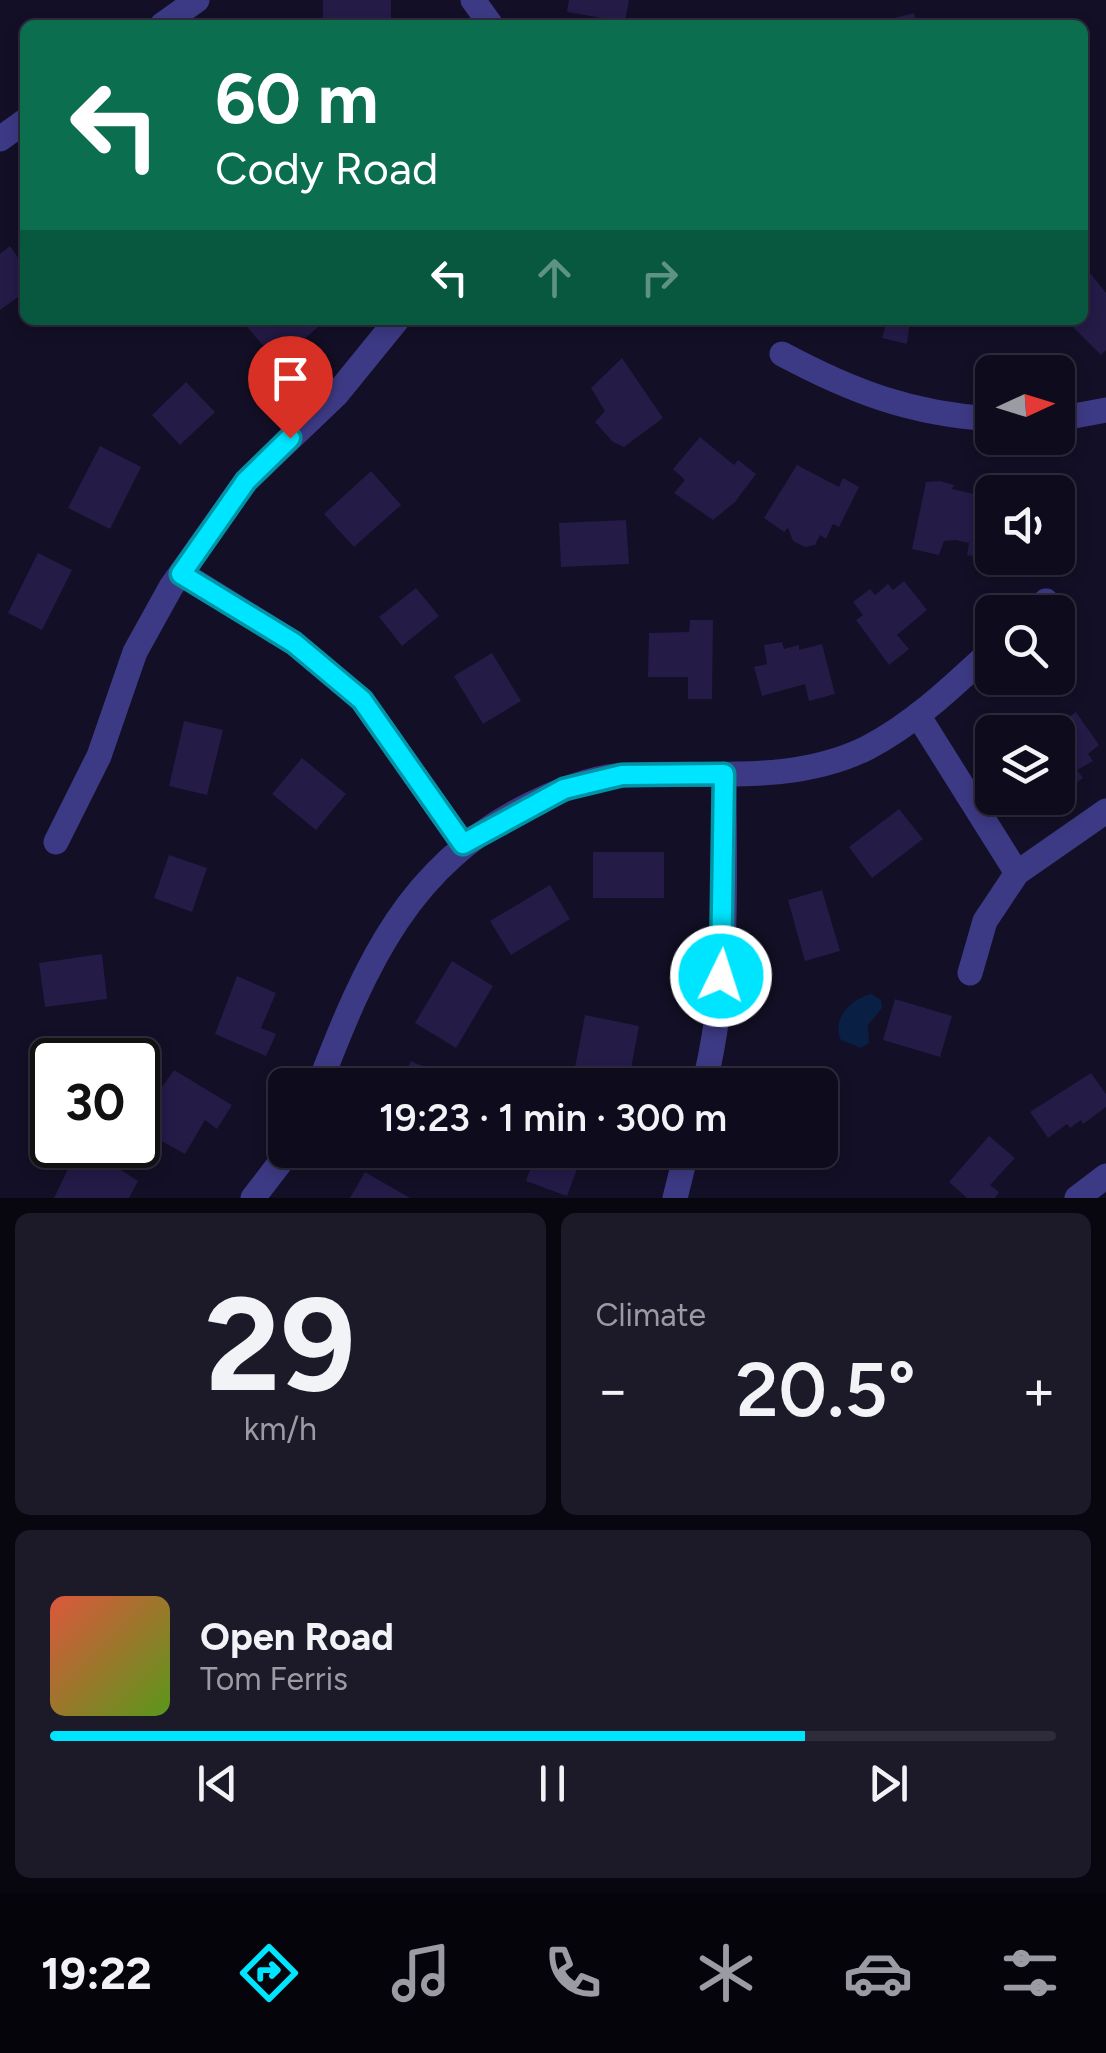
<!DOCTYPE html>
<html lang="en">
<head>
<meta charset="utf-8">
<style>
	body { margin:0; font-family:Figtree,sans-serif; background:#1c1929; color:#f1f3f6; height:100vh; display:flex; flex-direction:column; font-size:38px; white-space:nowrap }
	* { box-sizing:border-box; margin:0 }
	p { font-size:32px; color:#9b9ba3 }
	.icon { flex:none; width:55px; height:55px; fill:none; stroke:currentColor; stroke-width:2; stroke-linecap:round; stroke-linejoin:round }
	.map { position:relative; height:1198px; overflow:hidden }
	.sheet { display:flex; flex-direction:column; gap:15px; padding:15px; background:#08060f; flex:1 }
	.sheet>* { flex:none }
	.banner { position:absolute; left:20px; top:20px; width:1068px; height:305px; border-radius:15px; box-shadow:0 5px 15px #0003,0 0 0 2px #2e2b3b; background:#0b6e4f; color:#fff; overflow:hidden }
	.needle { width:65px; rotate:86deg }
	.controls { position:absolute; left:975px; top:355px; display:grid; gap:20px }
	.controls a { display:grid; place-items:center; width:100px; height:100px; border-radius:15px; background:#0e0b1c; box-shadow:0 5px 15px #0003,0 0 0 2px #2e2b3b; font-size:50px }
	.speed { position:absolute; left:30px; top:1038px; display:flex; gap:20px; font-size:50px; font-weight:700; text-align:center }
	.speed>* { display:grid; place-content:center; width:130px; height:130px; border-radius:50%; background:#0e0b1c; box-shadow:0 5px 15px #0003,0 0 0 2px #2e2b3b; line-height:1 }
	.speed .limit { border:5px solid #111; border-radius:15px; background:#fff; color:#111 }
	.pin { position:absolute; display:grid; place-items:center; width:85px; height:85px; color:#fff; margin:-102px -42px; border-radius:50% 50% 50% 0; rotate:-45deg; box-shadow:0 0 10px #0007 }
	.pin .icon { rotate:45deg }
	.me { position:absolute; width:110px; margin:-55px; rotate:4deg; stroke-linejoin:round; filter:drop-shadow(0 0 8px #0008) }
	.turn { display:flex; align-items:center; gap:35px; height:210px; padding:0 30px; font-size:45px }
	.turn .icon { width:130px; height:130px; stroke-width:2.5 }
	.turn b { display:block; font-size:70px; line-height:85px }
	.lanes { display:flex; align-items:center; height:95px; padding:0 30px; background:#0003; justify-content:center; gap:50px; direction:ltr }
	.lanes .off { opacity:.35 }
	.big { font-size:75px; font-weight:600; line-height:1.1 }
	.sheet .card { flex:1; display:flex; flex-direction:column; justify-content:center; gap:15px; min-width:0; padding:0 35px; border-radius:15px; background:#1c1929 }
	.sheet .dial { align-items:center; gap:0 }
	.dial b { font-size:130px; line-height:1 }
	.song { display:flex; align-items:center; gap:30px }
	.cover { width:120px; height:120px; border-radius:15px; background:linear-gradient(135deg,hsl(10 70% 55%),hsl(90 70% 35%)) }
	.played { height:10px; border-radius:5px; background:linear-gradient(90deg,#00e5ff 75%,#2e2b3b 75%) }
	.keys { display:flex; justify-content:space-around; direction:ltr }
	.heat { display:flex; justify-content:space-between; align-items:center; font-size:55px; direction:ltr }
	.sheet .tiles { flex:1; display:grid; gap:15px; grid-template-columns:1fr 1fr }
	.card:last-child { grid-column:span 2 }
	.trip { position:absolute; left:268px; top:1068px; width:570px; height:100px; border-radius:15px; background:#0e0b1c; box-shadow:0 5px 15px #0003,0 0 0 2px #2e2b3b; font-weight:600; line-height:100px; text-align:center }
	.menu { display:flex; height:160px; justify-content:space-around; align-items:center; background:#06040b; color:#9b9ba3 }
	.menu .icon { width:70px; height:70px }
	.menu .current { color:#00e5ff }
	.menu b { font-size:45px; color:#f1f3f6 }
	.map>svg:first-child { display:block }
	.water { fill:#0a1f44 }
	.building { fill:#241b47 }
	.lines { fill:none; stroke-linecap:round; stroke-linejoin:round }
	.minor { stroke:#3d3a85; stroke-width:25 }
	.route-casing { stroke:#0095a6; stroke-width:25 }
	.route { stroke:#00e5ff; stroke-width:18 }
</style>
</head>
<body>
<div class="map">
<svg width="1106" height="1198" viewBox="0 0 1106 1198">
	<rect width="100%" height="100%" fill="#130f26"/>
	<path class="water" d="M871,994L881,1000L882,1008L868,1025L869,1043L861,1048L841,1040C831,1019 851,999 871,994Z"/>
	<path class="building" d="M323,0H391V25H323Z
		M569,0H629L625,22L567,12Z
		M914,13L917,25H873L872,24Z
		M10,246L25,268V292L0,310V254Z
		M1086,268L1106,293V350L1101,355L1066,320H1082Z
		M255,320H326L278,362L247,327Z
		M887,320H910L907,344L882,338Z
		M956,320H980L978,327Z
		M622,358L663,418L624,447L613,442L595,422L605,411L591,388Z
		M186,382L215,412L180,445L152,415Z
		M700,437L734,465L738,460L756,474L735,502L713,520L674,493L685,480L673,469Z
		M100,446L141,467L110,529L68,508Z
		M797,465L839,487L843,478L859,487L839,527L833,524L826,539L820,535L815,545L805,547L793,541L788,528L784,532L764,518Z
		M371,471L401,505L354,547L324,514Z
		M940,481L954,485L952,489L992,498L986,542L979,541L977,557L967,555L969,543L955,540L944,541L939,555L912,549L926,482Z
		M626,520L629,564L561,567L559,523Z
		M38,553L72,570L42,630L8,613Z
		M904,581L927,610L897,635L909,649L889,665L856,620L863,615L853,602L870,589L875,595L888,584L893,590Z
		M416,588L439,616L402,646L379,617Z
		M690,620H713L712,699H688V677H648L649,633L689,632Z
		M782,642L784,649L799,645V650L822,644L835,694L809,701L805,684L762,696L754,667L767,664L764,645Z
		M492,653L521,701L483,724L454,676Z
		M1076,712L1099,745L1088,754L1093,761L1077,770L1083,778L1065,791L1058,780V732H1048Z
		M1023,718L1034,732H1005L1015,726Z
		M184,721L223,730L207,795L169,786Z
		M302,758L346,794L316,830L272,794Z
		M899,809L923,839L872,878L849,847Z
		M593,852H664V898H593Z
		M169,855L207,868L192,912L154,898Z
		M550,885L570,919L511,955L490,921Z
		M822,890L840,951L805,961L788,900Z
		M102,954L107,999L45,1007L39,963Z
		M452,961L493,986L456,1048L415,1023Z
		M237,976L276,993L261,1028L276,1034L266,1056L215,1034Z
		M895,999L952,1016L940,1057L883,1040Z
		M585,1015L639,1026L628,1085L572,1083Z
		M411,1061L456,1081L455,1085H400Z
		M174,1070L232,1105L217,1129L205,1120L185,1154L147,1133L156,1119L138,1108L147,1088L157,1094Z
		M1091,1073L1106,1094V1107L1083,1124L1081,1120L1070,1128L1067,1124L1048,1138L1030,1112Z
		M989,1136L1015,1158L990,1185L999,1192L995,1198H967L949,1182Z
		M88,1149L138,1181L129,1198H54L72,1161L80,1164Z
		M537,1150H584L567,1196L526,1181Z
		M770,1150H815L816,1162L773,1168Z
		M365,1172L410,1198H350Z"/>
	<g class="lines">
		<path class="minor" d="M473,0L491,25
			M162,25L197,0
			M0,139L25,121
			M782,354C853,392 912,414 992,419
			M1058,419L1106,410
			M181,573L294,643L362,700L463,844
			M1034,612L1046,601
			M919,717L1017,873L985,921L970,973
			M56,842L99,756L135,652L171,587L246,481L336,395L397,320
			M1017,873L1106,811
			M319,1085C366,963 409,863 533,803C562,789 595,776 627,775C707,771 792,785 867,748C915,723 953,686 992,650
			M704,1085C730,983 724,878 724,774
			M253,1198L290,1150
			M675,1198L687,1150
			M1077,1198L1106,1176"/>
	</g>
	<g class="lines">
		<g class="route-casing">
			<path id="route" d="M290,438L246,481L181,574L294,643L362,700L463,844L564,789L622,775L724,774L721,976"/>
		</g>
		<use href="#route" class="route"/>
	</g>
</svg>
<div class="controls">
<a><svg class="needle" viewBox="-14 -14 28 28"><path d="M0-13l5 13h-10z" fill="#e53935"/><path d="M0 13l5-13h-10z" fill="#9b9ba3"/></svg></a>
<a><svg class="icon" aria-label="sound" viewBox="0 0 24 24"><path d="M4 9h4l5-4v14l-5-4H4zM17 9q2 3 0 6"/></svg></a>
<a><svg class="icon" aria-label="search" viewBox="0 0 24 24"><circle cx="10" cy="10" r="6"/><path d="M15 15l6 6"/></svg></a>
<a><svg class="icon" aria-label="layers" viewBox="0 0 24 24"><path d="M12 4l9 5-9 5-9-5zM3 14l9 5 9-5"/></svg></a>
</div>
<div class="speed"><div class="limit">30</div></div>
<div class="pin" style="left:290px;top:438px;background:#d93025"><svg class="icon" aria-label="arrive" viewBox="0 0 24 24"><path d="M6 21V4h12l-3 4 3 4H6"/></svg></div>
<svg class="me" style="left:721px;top:976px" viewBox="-20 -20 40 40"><circle r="17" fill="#00e5ff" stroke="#fff" stroke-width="3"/><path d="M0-11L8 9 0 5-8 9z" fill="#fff"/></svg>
<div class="trip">19:23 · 1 min · 300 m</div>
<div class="banner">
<div class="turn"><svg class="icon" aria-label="left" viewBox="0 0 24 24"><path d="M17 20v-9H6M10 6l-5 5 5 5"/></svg><div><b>60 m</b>Cody Road</div></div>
<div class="lanes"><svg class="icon" aria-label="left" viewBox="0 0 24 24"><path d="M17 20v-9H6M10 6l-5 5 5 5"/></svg><svg class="icon off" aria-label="ahead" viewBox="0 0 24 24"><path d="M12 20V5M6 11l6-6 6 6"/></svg><svg class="icon off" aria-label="right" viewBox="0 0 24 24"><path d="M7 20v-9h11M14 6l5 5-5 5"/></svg></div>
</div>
</div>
<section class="sheet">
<div class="tiles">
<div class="card dial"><b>29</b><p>km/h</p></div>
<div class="card"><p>Climate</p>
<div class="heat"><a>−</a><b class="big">20.5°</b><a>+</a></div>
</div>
<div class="card">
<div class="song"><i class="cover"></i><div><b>Open Road</b><p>Tom Ferris</p></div></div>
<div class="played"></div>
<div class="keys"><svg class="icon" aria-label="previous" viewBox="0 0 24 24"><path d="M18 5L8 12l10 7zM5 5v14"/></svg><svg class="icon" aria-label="pause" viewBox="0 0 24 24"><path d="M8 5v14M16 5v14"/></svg><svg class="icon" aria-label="next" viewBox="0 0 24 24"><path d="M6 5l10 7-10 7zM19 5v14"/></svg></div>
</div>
</div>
</section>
<nav class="menu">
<b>19:22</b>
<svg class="icon current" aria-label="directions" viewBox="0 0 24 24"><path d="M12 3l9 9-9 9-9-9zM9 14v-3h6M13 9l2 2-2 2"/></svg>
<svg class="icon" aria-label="music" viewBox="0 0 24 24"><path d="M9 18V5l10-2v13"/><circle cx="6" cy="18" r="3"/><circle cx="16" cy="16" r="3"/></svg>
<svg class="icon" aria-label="phone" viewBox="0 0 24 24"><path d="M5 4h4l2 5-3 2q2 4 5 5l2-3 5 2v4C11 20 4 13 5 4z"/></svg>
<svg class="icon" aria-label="climate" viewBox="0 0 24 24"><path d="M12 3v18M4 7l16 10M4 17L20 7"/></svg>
<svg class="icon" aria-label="car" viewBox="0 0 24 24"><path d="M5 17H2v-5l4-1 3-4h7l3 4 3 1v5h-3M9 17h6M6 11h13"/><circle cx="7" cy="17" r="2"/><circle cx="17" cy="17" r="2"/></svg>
<svg class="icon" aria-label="filters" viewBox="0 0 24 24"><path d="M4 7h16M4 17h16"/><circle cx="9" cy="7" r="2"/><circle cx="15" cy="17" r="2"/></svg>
</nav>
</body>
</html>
